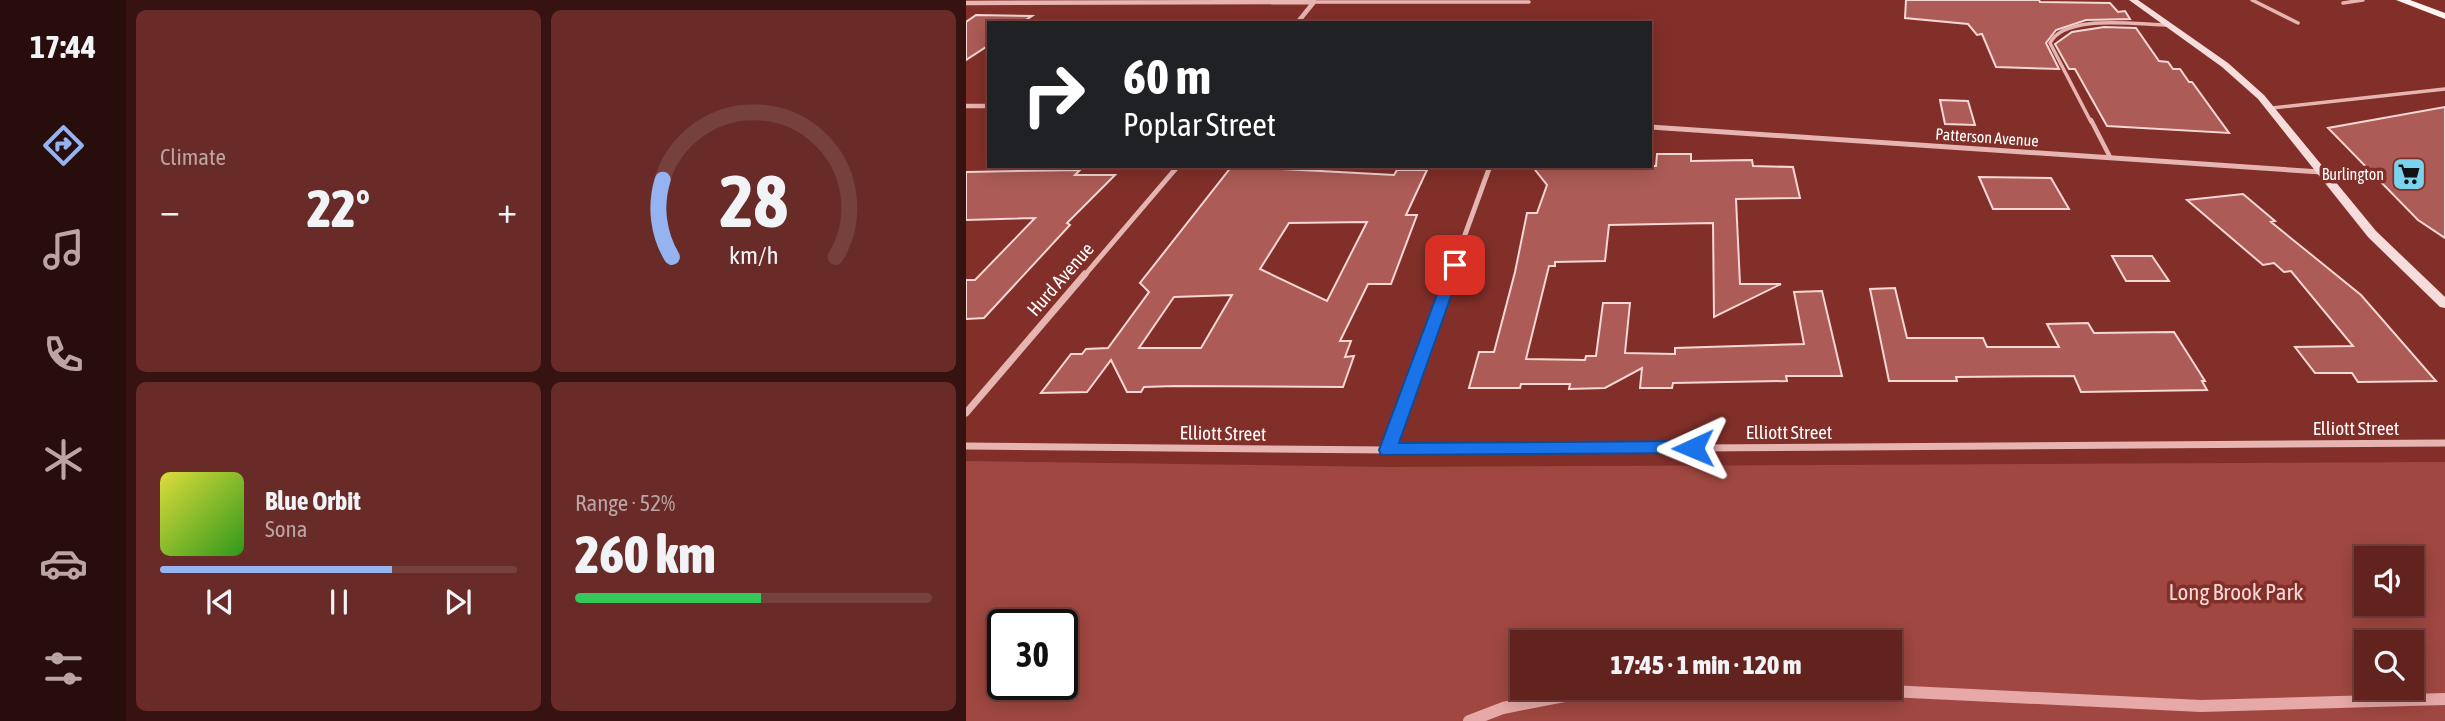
<!DOCTYPE html>
<html lang="en">
<head>
<meta charset="utf-8">
<style>
	body { margin:0; font-family:"Asap Condensed",sans-serif; background:#682b28; color:#f1f3f6; height:100vh; display:flex; flex-direction:column; font-size:26px; white-space:nowrap }
	* { box-sizing:border-box; margin:0 }
	p { font-size:23px; color:#bba4a4 }
	.icon { flex:none; width:38px; height:38px; fill:none; stroke:currentColor; stroke-width:2; stroke-linecap:round; stroke-linejoin:round }
	.map { position:relative; flex:1; overflow:hidden }
	.details { display:flex; flex-direction:column; gap:10px; padding:10px; background:#361311; width:840px }
	.details>* { flex:none }
	.top-card { position:absolute; left:21px; top:21px; width:665px; height:147px; border-radius:0px; box-shadow:0 4px 18px #0003,0 0 0 2px #76403d; background:#202124; color:#fff; overflow:hidden }
	.fabs { position:absolute; left:1388px; top:546px; display:grid; gap:14px }
	.fabs a { display:grid; place-items:center; width:70px; height:70px; border-radius:0px; background:#62231f; box-shadow:0 4px 18px #0003,0 0 0 2px #76403d; font-size:35px }
	.speed { position:absolute; left:21px; top:609px; display:flex; gap:14px; font-size:35px; font-weight:700; text-align:center }
	.speed>* { display:grid; place-content:center; width:91px; height:91px; border-radius:50%; background:#62231f; box-shadow:0 4px 18px #0003,0 0 0 2px #76403d; line-height:1 }
	.speed .limit { border:4px solid #111; border-radius:10px; background:#fff; color:#111 }
	.pin { position:absolute; display:grid; place-items:center; width:60px; height:60px; color:#fff; margin:-30px; border-radius:14px; box-shadow:0 4px 10px #0006 }
	.me { position:absolute; width:77px; margin:-38px; rotate:269deg; stroke-linejoin:round; filter:drop-shadow(0 0 5px #0008) }
	.turn { display:flex; align-items:center; gap:24px; height:147px; padding:0 21px; font-size:32px }
	.turn .icon { width:91px; height:91px; stroke-width:2.5 }
	.turn b { display:block; font-size:49px; line-height:60px }
	.big { font-size:52px; font-weight:800; line-height:1.1 }
	.details .widget { flex:1; display:flex; flex-direction:column; justify-content:center; gap:10px; min-width:0; padding:0 24px; border-radius:10px; background:#682b28 }
	.details .dial { align-items:center; gap:0 }
	.dial svg { height:182px; overflow:visible; fill:none; stroke:#76403d; stroke-width:7; stroke-linecap:round; text-anchor:middle }
	.dial text { fill:#f1f3f6; stroke:none }
	.song { display:flex; align-items:center; gap:21px }
	.cover { width:84px; height:84px; border-radius:10px; background:linear-gradient(135deg,hsl(60 70% 55%),hsl(110 70% 35%)) }
	.played { height:7px; border-radius:4px; background:linear-gradient(90deg,#95b2f1 65%,#76403d 65%) }
	.keys { display:flex; justify-content:space-around; direction:ltr }
	.heat { display:flex; justify-content:space-between; align-items:center; font-size:38px; direction:ltr }
	.charge { height:10px; border-radius:5px; background:linear-gradient(90deg,#34c759 52%,#76403d 0) }
	.details .tiles { flex:1; display:grid; gap:10px; grid-template-columns:repeat(2,1fr) }
	.trip { position:absolute; left:544px; top:630px; width:392px; height:70px; border-radius:0px; background:#62231f; box-shadow:0 4px 18px #0003,0 0 0 2px #76403d; font-weight:800; line-height:70px; text-align:center }
	main { display:flex; flex:1; min-height:0 }
	.dock { display:flex; flex-direction:column; width:126px; justify-content:space-around; align-items:center; background:#270e0c; color:#bba4a4 }
	.dock .icon { width:49px; height:49px }
	.dock .on { color:#95b2f1 }
	.dock b { font-size:32px; color:#f1f3f6 }
	.map>svg:first-child { display:block }
	.green { fill:#a04741; fill-rule:evenodd }
	.lines { fill:none; stroke-linecap:round; stroke-linejoin:round }
	.stream { stroke:#e6a9a7; stroke-width:12 }
	.building { fill:#ac5b56; stroke:#f5d7d5; stroke-width:2; fill-rule:evenodd }
	.lane-far1 { stroke:#e6b5b2; stroke-width:3.5 }
	.lane { stroke:#e6b5b2; stroke-width:4.5 }
	.street-far2 { stroke:#e6b5b2; stroke-width:4.5 }
	.street-far1 { stroke:#e6b5b2; stroke-width:5 }
	.street { stroke:#e6b5b2; stroke-width:7 }
	.secondary { fill:#f6dddb; fill-rule:evenodd }
	.primary { fill:#fdf4f2; fill-rule:evenodd }
	.route { fill:#1a73e8; stroke:#114b97; stroke-width:2 }
	.labels { text-anchor:middle; stroke-width:7; stroke-linejoin:round; paint-order:stroke }
	.far-street-label { font-size:16px; fill:#fff; stroke:#822f29 }
	.far-poi-label { font-size:16px; fill:#fff; stroke:#822f29; text-anchor:end }
	.street-label { font-size:19px; fill:#fff; stroke:#822f29 }
	.near-park-label { font-size:23px; fill:#f5d7d5; stroke:#822f29 }
</style>
</head>
<body>
<main>
<nav class="dock">
<b>17:44</b>
<svg class="icon on" aria-label="directions" viewBox="0 0 24 24"><path d="M12 3l9 9-9 9-9-9zM9 14v-3h6M13 9l2 2-2 2"/></svg>
<svg class="icon" aria-label="music" viewBox="0 0 24 24"><path d="M9 18V5l10-2v13"/><circle cx="6" cy="18" r="3"/><circle cx="16" cy="16" r="3"/></svg>
<svg class="icon" aria-label="phone" viewBox="0 0 24 24"><path d="M5 4h4l2 5-3 2q2 4 5 5l2-3 5 2v4C11 20 4 13 5 4z"/></svg>
<svg class="icon" aria-label="climate" viewBox="0 0 24 24"><path d="M12 3v18M4 7l16 10M4 17L20 7"/></svg>
<svg class="icon" aria-label="car" viewBox="0 0 24 24"><path d="M5 17H2v-5l4-1 3-4h7l3 4 3 1v5h-3M9 17h6M6 11h13"/><circle cx="7" cy="17" r="2"/><circle cx="17" cy="17" r="2"/></svg>
<svg class="icon" aria-label="filters" viewBox="0 0 24 24"><path d="M4 7h16M4 17h16"/><circle cx="9" cy="7" r="2"/><circle cx="15" cy="17" r="2"/></svg>
</nav>
<section class="details">
<div class="tiles">
<div class="widget"><p>Climate</p>
<div class="heat"><a>−</a><b class="big">22°</b><a>+</a></div>
</div>
<div class="widget dial"><svg viewBox="0 0 100 80">
<path d="M14 69A42 42 0 1 1 86 69"/>
<path d="M14 69A42 42 0 0 1 10 35" stroke="#95b2f1"/>
<text x="50" y="56" font-size="32" font-weight="700">28</text>
<text x="50" y="72" font-size="11">km/h</text>
</svg></div>
<div class="widget">
<div class="song"><i class="cover"></i><div><b>Blue Orbit</b><p>Sona</p></div></div>
<div class="played"></div>
<div class="keys"><svg class="icon" aria-label="previous" viewBox="0 0 24 24"><path d="M18 5L8 12l10 7zM5 5v14"/></svg><svg class="icon" aria-label="pause" viewBox="0 0 24 24"><path d="M8 5v14M16 5v14"/></svg><svg class="icon" aria-label="next" viewBox="0 0 24 24"><path d="M6 5l10 7-10 7zM19 5v14"/></svg></div>
</div>
<div class="widget"><p>Range · 52%</p><b class="big">260 km</b><div class="charge"></div></div>
</div>
</section>
<div class="map">
<svg width="1479" height="721" viewBox="0 0 1479 721">
	<rect width="100%" height="100%" fill="#822f29"/>
	<path class="green" d="M0,461L423,467L1479,462V721H0ZM1400,558H1446V604H1400ZM37,625H96V684H37ZM556,642H924V688H556ZM1400,642H1446V688H1400Z"/>
	<g class="lines">
		<path class="stream" d="M861,688L1235,706L1479,699
			M503,721L537,708L639,688"/>
	</g>
	<path class="building" d="M940,0H1073L1074,2L1144,3L1152,12L1159,11L1164,19L1120,20L1090,30L1080,43L1093,69L1030,67L1016,34L1011,35L1002,24L939,18Z
		M10,15L66,16L55,23H23V45L0,60V22Z
		M1138,27L1170,28L1193,61L1202,62L1207,69H1214L1223,82H1226L1263,133L1141,126L1109,69H1103L1089,44L1106,32Z
		M974,100L1002,101L1009,125L979,124Z
		M1479,107V238L1452,220L1362,128Z
		M691,154H725V161L786,160L787,166L827,167L834,198L770,199L774,284H815L748,317L747,223L643,225L639,261L589,262V266H583L560,359L619,360L620,356H630L637,303H664L659,353L709,354V348L838,344L828,292L856,291L876,376H820L821,381L707,383L706,388H674L676,368L639,388L603,389L604,384H555L554,388H503L513,352H528L549,272L561,213H571L581,185L566,166H690Z
		M266,166H320L318,169L428,175L431,170H461L440,215H451L425,284H402L374,341H385L379,357L388,356L377,387L209,386L178,387L175,392H161L145,360L121,392L75,393L105,354H116L120,349L142,348L183,292L174,283ZM401,222L361,301L294,269L323,223ZM266,295L235,348H173L208,297Z
		M114,170L109,175H149L101,223L104,225L18,318L0,319V280H9L69,218L0,220V172Z
		M1013,177L1085,178L1103,209H1027Z
		M1277,194L1309,221L1305,222L1395,295L1470,381L1392,382L1386,373H1349L1329,347L1387,346L1325,271L1318,272L1308,263L1297,265L1221,200Z
		M1146,256H1186L1203,281H1160Z
		M929,288L941,338H1017L1021,347H1093L1081,324L1122,323L1128,333L1208,332L1239,381H1236L1241,390L1115,392L1108,376L990,377L991,381H923L904,289Z"/>
	<g class="lines">
		<path class="lane-far1" d="M1286,0L1332,23
			M348,2H563
			M1377,3L1397,0
			M1306,108L1479,89
			M1125,122L1084,43C1099,13 1173,25 1203,25"/>
		<path class="lane" d="M1125,120L1144,157"/>
		<path class="street-far2" d="M0,3L348,2
			M331,23L348,2
			M0,106H23"/>
		<path class="street-far1" d="M684,127L1355,172
			M118,276L212,166
			M484,276L524,166"/>
		<path class="street" d="M0,413L119,274
			M0,446L421,450L1479,443
			M421,450L485,274"/>
		<path class="secondary" d="M1163,0H1172L1262,63L1298,95L1410,231L1479,297V308L1474,307L1402,237L1292,99L1256,67Z"/>
		<path class="primary" d="M1430,0H1444L1479,13V19Z"/>
	</g>
	<path class="route" d="M489,260L496,265L433,443L727,441L734,443L736,448L734,453L415,455L413,450L482,265Z"/>
	<defs>
		<g id="supermarket-square" transform="scale(1.75)"><rect x="-9" y="-9" width="18" height="18" rx="4" fill="#79d3ed" stroke="#822f29"/><path d="M-6-5.5h2.5l.6 2H6L4.5 2H-2.5L-4.4-4H-6ZM-1.5 3.2a1.3 1.3 0 1 0 .1 0ZM3 3.2a1.3 1.3 0 1 0 .1 0Z" fill="#111"/></g>
	</defs>
	<g fill-rule="evenodd">
		<use href="#supermarket-square" x="1443" y="174"/>
	</g>
	<g class="labels">
		<g class="far-street-label">
			<text transform="translate(1021 137) rotate(4)" y="6">Patterson Avenue</text>
		</g>
		<g class="far-poi-label">
			<text x="1418" y="180">Burlington</text>
		</g>
		<g class="street-label">
			<text transform="translate(94 279) rotate(-49)" y="7">Hurd Avenue</text>
			<text x="1390" y="435">Elliott Street</text>
			<text x="823" y="439">Elliott Street</text>
			<text transform="translate(257 433) rotate(1)" y="7">Elliott Street</text>
		</g>
		<g class="near-park-label">
			<text x="1270" y="600">Long Brook Park</text>
		</g>
	</g>
</svg>
<div class="fabs">
<a><svg class="icon" aria-label="sound" viewBox="0 0 24 24"><path d="M4 9h4l5-4v14l-5-4H4zM17 9q2 3 0 6"/></svg></a>
<a><svg class="icon" aria-label="search" viewBox="0 0 24 24"><circle cx="10" cy="10" r="6"/><path d="M15 15l6 6"/></svg></a>
</div>
<div class="speed"><div class="limit">30</div></div>
<div class="pin" style="left:489px;top:265px;background:#d93025"><svg class="icon" aria-label="arrive" viewBox="0 0 24 24"><path d="M6 21V4h12l-3 4 3 4H6"/></svg></div>
<svg class="me" style="left:727px;top:448px" viewBox="-20 -20 40 40"><path d="M0-17L14 15 0 8-14 15z" fill="#1a73e8" stroke="#fff" stroke-width="4"/></svg>
<div class="trip">17:45 · 1 min · 120 m</div>
<div class="top-card">
<div class="turn"><svg class="icon" aria-label="right" viewBox="0 0 24 24"><path d="M7 20v-9h11M14 6l5 5-5 5"/></svg><div><b>60 m</b>Poplar Street</div></div>
</div>
</div>
</main>
</body>
</html>
